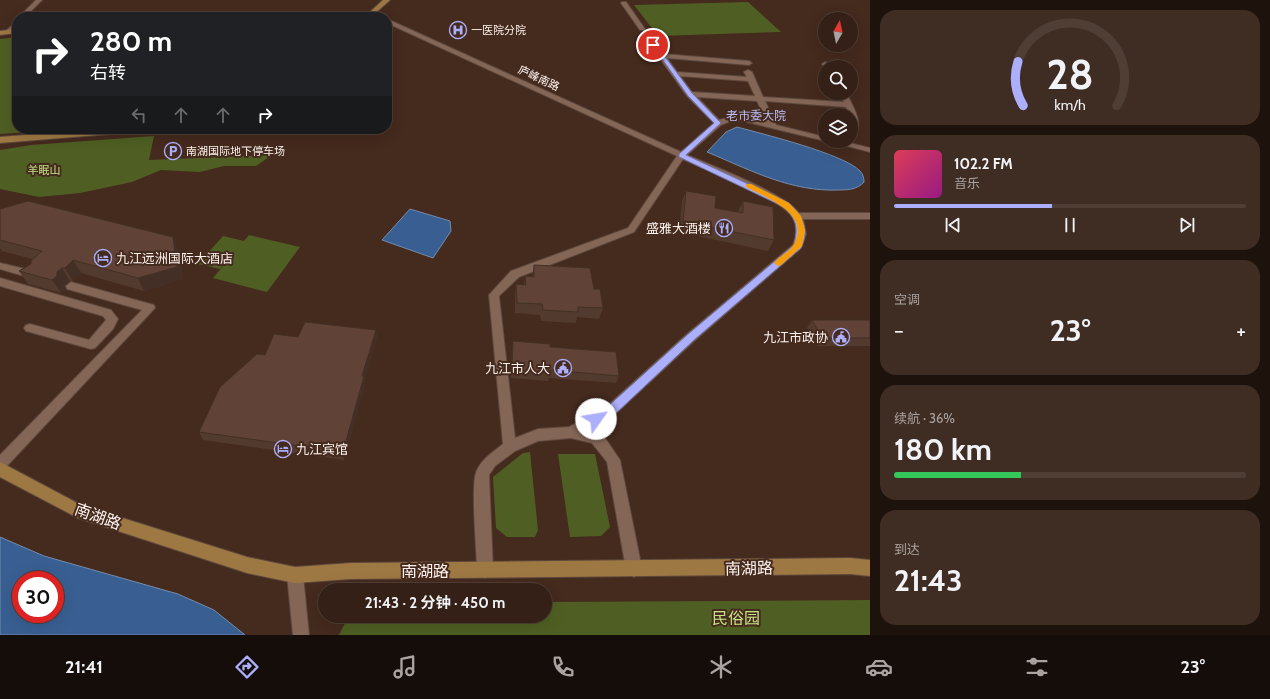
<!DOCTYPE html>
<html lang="zh">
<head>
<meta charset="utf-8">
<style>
	body { margin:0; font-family:Cabin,"Noto Sans SC",sans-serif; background:#3f2d23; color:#f1f3f6; height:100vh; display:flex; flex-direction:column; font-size:15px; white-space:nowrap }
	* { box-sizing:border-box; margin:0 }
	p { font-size:13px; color:#a9a3a1 }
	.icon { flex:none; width:22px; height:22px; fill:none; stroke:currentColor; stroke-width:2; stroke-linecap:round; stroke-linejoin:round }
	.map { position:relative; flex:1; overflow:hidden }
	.drawer { display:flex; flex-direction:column; gap:10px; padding:10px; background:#1d120c; width:400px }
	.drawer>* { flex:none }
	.top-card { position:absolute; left:12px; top:12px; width:380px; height:122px; border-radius:16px; box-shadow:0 4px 16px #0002,0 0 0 1px #4e3e35; background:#202124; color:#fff; overflow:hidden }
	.needle { width:26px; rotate:9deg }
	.buttons { position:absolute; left:818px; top:12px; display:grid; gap:8px }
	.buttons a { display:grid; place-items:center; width:40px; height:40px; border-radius:50%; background:#342016; box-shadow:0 4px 16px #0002,0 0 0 1px #4e3e35; font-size:20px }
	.speed { position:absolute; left:12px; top:571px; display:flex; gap:8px; font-size:20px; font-weight:700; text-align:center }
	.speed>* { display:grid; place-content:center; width:52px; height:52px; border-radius:50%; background:#342016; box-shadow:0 4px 16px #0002,0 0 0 1px #4e3e35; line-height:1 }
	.speed .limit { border:6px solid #d22; background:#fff; color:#111 }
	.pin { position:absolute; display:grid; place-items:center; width:34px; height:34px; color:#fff; margin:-17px; border:2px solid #fff; border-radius:50%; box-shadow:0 1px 4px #0007 }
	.me { position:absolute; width:44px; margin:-22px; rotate:58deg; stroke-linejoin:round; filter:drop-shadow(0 0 3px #0008) }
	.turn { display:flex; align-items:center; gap:14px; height:84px; padding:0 12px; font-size:18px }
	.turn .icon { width:52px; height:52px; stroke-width:2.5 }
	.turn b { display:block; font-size:28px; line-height:34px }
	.lanes { display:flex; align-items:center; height:38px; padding:0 12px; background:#0003; justify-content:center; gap:20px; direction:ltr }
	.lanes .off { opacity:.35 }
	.big { font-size:30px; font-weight:700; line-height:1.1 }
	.drawer .tile { flex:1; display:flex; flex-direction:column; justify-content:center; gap:6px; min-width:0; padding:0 14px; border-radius:16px; background:#3f2d23 }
	.drawer .dial { align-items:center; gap:0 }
	.dial svg { height:104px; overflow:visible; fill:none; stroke:#4e3e35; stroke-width:7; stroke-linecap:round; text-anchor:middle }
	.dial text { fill:#f1f3f6; stroke:none }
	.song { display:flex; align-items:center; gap:12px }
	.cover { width:48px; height:48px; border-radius:6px; background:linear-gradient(135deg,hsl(350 70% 55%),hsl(310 70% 35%)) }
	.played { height:4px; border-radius:2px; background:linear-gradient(90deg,#acaffb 45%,#4e3e35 45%) }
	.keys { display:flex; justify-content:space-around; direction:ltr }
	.heat { display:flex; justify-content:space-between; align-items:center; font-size:22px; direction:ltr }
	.charge { height:6px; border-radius:3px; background:linear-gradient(90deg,#34c759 36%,#4e3e35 0) }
	.trip { position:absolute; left:318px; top:583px; width:234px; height:40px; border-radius:20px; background:#342016; box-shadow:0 4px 16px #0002,0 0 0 1px #4e3e35; font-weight:700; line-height:40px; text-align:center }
	.tabs { display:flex; height:64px; justify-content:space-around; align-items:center; background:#150d09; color:#a9a3a1 }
	.tabs .icon { width:28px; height:28px }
	.tabs .selected { color:#acaffb }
	.tabs b { font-size:18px; color:#f1f3f6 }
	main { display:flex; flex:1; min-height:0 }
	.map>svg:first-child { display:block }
	.green { fill:#4f5f23 }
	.water { fill:#395f92; stroke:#748bad; fill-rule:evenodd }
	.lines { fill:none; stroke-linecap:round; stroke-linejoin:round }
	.street-casing { stroke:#5d483d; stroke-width:2 }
	.secondary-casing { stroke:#5d483d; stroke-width:2 }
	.street { fill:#846657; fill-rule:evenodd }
	.secondary { fill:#9e7842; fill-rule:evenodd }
	.wall { fill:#533a2e }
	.shaded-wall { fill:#432f26 }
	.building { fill:#604336; stroke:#432f26 }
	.route { fill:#acaffb; stroke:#7072a3 }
	.slow { fill:#f59e0b }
	.labels { text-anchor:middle; stroke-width:4; stroke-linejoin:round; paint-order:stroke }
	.far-poi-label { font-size:11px; fill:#fdf2ed; stroke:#452a1e; text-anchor:start }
	.far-street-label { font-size:11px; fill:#fdf2ed; stroke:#452a1e }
	.far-park-label { font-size:11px; fill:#c6e384; stroke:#452a1e }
	.far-neighbourhood-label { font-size:12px; fill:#bcbff8; stroke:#452a1e }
	.poi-label { font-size:13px; fill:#fdf2ed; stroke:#452a1e; text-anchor:end }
	.near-street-label { font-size:16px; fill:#fdf2ed; stroke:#452a1e }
	.near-park-label { font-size:16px; fill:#c6e384; stroke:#452a1e }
</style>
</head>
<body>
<main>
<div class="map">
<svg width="870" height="635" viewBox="0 0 870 635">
	<rect width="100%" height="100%" fill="#452a1e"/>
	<path class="green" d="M748,2L781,32L658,36L634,5Z
		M17,37V129H73L0,134V39Z
		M154,136L149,160L272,155L256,166H224L200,172L161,170L132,182L80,193L39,197L0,189V150L31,145Z
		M249,235L300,247L267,292L213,278Z
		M223,236L244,241L220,269L198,264Z
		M530,452L538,530L535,537H507L496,528L493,477L523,453Z
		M558,454H595L610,527L601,536L570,537Z
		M870,600V635H339L344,625L352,616H545V602Z"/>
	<path class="water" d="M737,127C763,134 844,154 860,171C863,174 864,178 864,182C858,189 849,190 839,190C791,192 750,170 707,152L726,132Z
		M410,209L450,221L451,231L433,258L382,240Z
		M0,537L44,556L178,594L214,610L245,635H0ZM21,580H55V614H21Z"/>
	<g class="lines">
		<g class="street-casing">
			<path id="street" d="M36,0H42L25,17H19Z
				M622,2H626L645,29L644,30H640L621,3Z
				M372,12L381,16L382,17L370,15V13Z
				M387,19L681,152L714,123L687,96L651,46V44H655L663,54L749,61L752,63L749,65L667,58L677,72L747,77L744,72L748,70L752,72L763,97L844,102L838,93H846C851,102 868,130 851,135V115H849L846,107L765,101L776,125L825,137V141H827H825L743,121H731L721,125L687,155C713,166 784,193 799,213H870V219H803L806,234L801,248L694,341L613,416L587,430L605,438L620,460L642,569L639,574L634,577L629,574L626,569L607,462L592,443L571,438L538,441L515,451L495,466L489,475L493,570L490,575L485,578L480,575L477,570C477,552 470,482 477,470C482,459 493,452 503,444L489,295L511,271L628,228L677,156L387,23ZM680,76L748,81L755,96L692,92ZM697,97L757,101L767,122C750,118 736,114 719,120ZM683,159C706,170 782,198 793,218C798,227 796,236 793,245L686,335L605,408L569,427L538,429L515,438L499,296L519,277L634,232Z
				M17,21V27L10,33H6V31Z
				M825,62L827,63L830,67L825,68L822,64Z
				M828,141H842L870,148V152Z
				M0,263L38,272L39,275L34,279L0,269Z
				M0,278L111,310L118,319L113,329L95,348L91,349L26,331L24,328L26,325L30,324L89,340L106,320L103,316L0,286Z
				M71,282L154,305L155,308L5,468L0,470V455L142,310L67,289L66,286Z
				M295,567L300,570L303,575L309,635H293L287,575L290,570Z"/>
		</g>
		<g class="secondary-casing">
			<path id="secondary" d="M383,0H390L372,16L197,17L200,15L370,12Z
				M17,29V33L0,35V31Z
				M103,129H139L135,132L0,143V137Z
				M0,462L81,505L247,557L295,567L351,563L850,558L870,560V576L850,574L351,579L295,583L247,573L78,518L0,477Z"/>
		</g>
		<use href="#street" class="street"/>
		<use href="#secondary" class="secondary"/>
	</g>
	<path class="wall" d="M686,191L715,208L738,212L743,201L774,240L768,251L679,232L682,201Z
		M0,209L179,250L183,279L144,291L81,273L73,281H70L65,285V289L61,293L28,284L19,271L31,264L32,259L2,251L0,248Z
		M534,265L594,289L603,308L599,319L577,317L576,323L541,321L540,315L515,313V295L516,284L524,285L525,276L532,277Z
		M812,320H870V346H817L807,328Z
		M376,330L377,338L365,380V385L344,460L203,440L199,432L298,337Z
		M513,341L550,347L619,376L616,383L549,378L548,381L511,378L512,348Z"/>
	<path class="shaded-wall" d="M173,237L179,250L183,279L144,291L138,278Z
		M73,260L81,273L73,281L65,268Z
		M62,268L70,281L65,285V289L61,293L52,280L57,272Z
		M376,330L377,338L365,380V385L344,460L343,452L362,376Z"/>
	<path class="building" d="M686,191L716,196L715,208L743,213V201L773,207L774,240L683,222Z
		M28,201L173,237L177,267L138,278L73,260L65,268H62L57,272V276L52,280L19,271L31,264V261L42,251L0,240V209Z
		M534,265L590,268L594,289H600L603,308L578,307V312L543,310L542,304L517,303L516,284L526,285L525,276L534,277Z
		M812,320H870V338H822Z
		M305,322L376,330L362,376H364L343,452L199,432L220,387L257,354L265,355L274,334L298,337Z
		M513,341L550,344V347L616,352L619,376L550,370V373L512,370Z"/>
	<path class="route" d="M651,43H655L692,93L721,123L686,155L789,203C803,217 810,229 801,248L694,340L613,416L596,423L593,422L591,419L593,416L605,409L687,335L794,245C798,227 797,220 784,207L679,157V154L714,123L688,96Z"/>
	<path class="slow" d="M746,184H751L789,203L801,216L805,230L802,246L781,265L778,266L774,263C779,256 790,252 794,244C811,213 766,198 746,187Z"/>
	<defs>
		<g id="hospital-ring" transform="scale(0.9)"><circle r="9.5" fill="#452a1e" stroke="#acaffb" stroke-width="1.5"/><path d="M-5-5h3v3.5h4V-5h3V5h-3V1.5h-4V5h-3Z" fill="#acaffb"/></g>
		<g id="parking-ring" transform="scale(0.9)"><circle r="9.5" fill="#452a1e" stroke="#acaffb" stroke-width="1.5"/><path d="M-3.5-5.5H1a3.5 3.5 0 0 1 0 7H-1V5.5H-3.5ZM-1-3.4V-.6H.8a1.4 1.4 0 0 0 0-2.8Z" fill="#acaffb"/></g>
		<g id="restaurant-ring" transform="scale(0.9)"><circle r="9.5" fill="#452a1e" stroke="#acaffb" stroke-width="1.5"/><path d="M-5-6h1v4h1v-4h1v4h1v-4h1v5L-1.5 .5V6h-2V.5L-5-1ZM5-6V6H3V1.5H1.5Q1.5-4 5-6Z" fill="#acaffb"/></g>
		<g id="hotel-ring" transform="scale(0.9)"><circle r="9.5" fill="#452a1e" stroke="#acaffb" stroke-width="1.5"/><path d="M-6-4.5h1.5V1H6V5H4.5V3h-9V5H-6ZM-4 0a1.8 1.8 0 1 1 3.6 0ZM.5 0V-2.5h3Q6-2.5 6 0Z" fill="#acaffb"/></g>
		<g id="civic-ring" transform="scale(0.9)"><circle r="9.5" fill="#452a1e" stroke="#acaffb" stroke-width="1.5"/><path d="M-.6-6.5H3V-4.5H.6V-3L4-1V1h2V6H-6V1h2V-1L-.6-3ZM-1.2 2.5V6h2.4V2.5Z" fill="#acaffb"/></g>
	</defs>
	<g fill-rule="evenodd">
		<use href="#hospital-ring" x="458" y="30"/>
		<use href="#parking-ring" x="173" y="151"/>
		<use href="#restaurant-ring" x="724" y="228"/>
		<use href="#hotel-ring" x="103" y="258"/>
		<use href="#civic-ring" x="841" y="337"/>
		<use href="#civic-ring" x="563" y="368"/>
		<use href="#hotel-ring" x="283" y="449"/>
	</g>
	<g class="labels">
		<g class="far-poi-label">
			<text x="471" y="34">一医院分院</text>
			<text x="186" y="155">南湖国际地下停车场</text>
		</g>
		<g class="far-street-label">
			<text transform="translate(539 78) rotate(25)" y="4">庐峰南路</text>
		</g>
		<g class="far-park-label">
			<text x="44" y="174">羊眠山</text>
		</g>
		<g class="far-neighbourhood-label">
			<text x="756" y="120">老市委大院</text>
		</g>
		<g class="poi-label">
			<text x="711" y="233">盛雅大酒楼</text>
			<text x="116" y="263" text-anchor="start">九江远洲国际大酒店</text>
			<text x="828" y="342">九江市政协</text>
			<text x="550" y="373">九江市人大</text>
			<text x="296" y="454" text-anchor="start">九江宾馆</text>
		</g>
		<g class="near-street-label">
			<text transform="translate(98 516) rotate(20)" y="6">南湖路</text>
			<text transform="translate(749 568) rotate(-1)" y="6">南湖路</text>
			<text x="425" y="577">南湖路</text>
		</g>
		<g class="near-park-label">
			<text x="736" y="624">民俗园</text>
		</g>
	</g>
</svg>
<div class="buttons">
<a><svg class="needle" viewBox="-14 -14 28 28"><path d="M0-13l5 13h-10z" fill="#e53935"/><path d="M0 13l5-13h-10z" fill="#a9a3a1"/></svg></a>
<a><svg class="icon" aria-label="search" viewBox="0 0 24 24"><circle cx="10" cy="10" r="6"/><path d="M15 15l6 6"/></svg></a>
<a><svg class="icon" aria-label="layers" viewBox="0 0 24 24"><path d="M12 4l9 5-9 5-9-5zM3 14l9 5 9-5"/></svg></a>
</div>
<div class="speed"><div class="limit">30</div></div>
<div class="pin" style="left:653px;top:45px;background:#d93025"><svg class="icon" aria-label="arrive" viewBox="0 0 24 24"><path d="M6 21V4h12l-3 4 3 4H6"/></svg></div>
<svg class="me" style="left:596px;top:419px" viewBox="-20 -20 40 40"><circle r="19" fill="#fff"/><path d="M0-13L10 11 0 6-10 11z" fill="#acaffb"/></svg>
<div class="trip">21:43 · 2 分钟 · 450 m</div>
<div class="top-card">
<div class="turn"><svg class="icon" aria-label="right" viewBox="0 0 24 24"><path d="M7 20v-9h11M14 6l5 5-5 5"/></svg><div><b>280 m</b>右转</div></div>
<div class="lanes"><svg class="icon off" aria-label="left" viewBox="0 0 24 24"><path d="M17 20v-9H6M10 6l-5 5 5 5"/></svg><svg class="icon off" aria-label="ahead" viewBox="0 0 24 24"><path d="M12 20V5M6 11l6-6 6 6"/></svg><svg class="icon off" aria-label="ahead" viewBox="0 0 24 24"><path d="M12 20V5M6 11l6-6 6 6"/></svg><svg class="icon" aria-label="right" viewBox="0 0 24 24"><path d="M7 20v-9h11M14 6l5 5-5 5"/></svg></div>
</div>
</div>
<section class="drawer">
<div class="tile dial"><svg viewBox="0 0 100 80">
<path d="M14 69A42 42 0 1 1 86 69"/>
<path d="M14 69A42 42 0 0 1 10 35" stroke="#acaffb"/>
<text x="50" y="56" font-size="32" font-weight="700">28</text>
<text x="50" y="72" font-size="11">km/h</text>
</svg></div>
<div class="tile">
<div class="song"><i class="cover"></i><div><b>102.2 FM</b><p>音乐</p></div></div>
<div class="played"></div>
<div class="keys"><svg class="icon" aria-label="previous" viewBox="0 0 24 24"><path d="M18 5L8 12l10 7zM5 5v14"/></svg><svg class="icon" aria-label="pause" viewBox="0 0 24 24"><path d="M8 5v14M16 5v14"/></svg><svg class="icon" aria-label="next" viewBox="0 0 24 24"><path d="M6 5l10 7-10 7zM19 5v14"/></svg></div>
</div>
<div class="tile"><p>空调</p>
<div class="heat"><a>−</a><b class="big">23°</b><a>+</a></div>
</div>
<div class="tile"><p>续航 · 36%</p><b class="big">180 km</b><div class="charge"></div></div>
<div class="tile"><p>到达</p><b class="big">21:43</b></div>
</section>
</main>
<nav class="tabs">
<b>21:41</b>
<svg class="icon selected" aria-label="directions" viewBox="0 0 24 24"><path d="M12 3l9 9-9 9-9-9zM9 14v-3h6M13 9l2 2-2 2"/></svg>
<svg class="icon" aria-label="music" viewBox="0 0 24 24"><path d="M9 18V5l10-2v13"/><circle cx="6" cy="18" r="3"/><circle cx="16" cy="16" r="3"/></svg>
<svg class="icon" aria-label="phone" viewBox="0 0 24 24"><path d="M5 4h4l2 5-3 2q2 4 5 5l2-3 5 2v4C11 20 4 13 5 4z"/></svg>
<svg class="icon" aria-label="climate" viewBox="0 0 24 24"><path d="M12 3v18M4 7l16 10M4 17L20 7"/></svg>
<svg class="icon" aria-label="car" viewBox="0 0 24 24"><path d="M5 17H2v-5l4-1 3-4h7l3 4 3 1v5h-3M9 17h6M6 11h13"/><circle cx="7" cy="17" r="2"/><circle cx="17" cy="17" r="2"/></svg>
<svg class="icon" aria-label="filters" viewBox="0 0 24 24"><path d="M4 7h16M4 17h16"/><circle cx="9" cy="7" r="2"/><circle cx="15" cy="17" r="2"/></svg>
<b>23°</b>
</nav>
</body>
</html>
